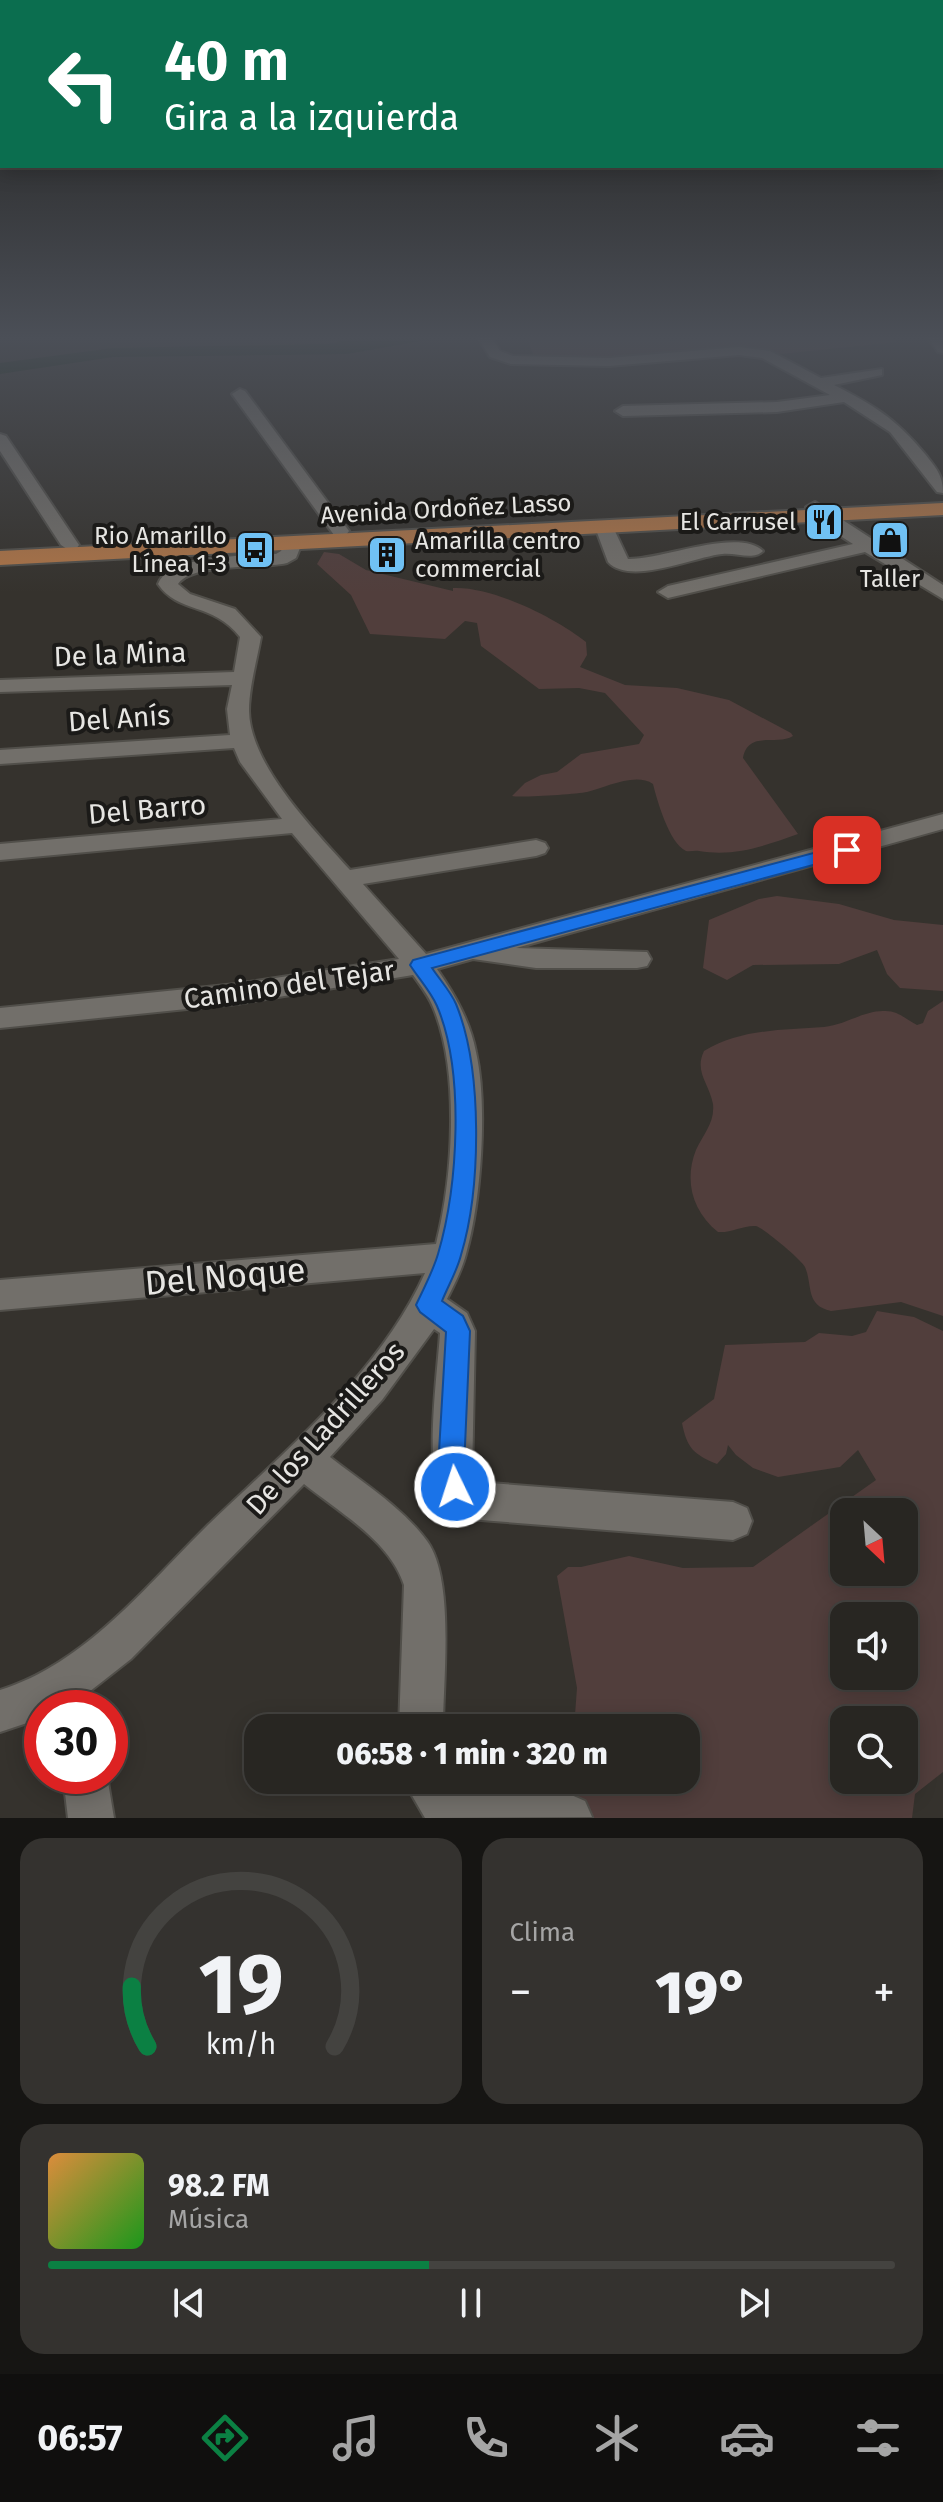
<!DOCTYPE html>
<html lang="es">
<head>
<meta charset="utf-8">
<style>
	body { margin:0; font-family:"Fira Sans",sans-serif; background:#34322f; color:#f1f3f6; height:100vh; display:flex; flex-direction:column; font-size:30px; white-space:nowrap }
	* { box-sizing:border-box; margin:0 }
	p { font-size:26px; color:#a5a5a5 }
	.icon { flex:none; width:44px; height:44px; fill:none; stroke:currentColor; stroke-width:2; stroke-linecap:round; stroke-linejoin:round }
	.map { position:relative; height:1818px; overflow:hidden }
	.side { display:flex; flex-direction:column; gap:20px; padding:20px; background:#161513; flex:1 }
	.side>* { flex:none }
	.top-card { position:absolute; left:0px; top:0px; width:944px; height:168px; box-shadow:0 4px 20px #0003,0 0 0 2px #444340; background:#0b6e4f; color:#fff; overflow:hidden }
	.needle { width:52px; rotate:154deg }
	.fabs { position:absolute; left:830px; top:1498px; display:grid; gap:16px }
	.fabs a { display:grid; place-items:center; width:88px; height:88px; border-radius:16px; background:#282622; box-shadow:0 4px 20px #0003,0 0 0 2px #444340; font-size:40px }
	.speed { position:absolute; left:24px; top:1690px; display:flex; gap:16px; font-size:40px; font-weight:700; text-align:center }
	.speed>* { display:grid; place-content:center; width:104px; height:104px; border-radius:50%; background:#282622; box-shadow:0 4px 20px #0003,0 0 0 2px #444340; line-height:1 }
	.speed .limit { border:12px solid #d22; background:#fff; color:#111 }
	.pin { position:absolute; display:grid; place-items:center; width:68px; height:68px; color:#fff; margin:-34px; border-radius:16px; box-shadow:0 4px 12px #0006 }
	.me { position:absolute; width:88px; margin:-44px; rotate:356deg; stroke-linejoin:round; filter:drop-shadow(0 0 6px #0008) }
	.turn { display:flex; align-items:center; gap:28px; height:168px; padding:0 32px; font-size:36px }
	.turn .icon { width:104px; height:104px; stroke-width:2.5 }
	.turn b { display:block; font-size:56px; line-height:68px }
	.big { font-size:60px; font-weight:800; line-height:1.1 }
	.side .card { flex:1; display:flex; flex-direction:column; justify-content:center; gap:12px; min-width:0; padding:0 28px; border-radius:24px; background:#34322f }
	.side .dial { align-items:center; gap:0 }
	.dial svg { height:208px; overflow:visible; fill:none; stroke:#444340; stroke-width:7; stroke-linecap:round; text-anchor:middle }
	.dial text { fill:#f1f3f6; stroke:none }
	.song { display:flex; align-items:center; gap:24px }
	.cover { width:96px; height:96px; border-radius:12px; background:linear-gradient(135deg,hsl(30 70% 55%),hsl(120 70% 35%)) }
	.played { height:8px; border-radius:4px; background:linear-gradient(90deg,#0b8043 45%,#444340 45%) }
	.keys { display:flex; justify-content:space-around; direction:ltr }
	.heat { display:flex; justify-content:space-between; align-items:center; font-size:44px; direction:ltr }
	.side .tiles { flex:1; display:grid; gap:20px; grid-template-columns:1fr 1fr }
	.card:last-child { grid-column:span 2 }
	.trip { position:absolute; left:244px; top:1714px; width:456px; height:80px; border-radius:24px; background:#282622; box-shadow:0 4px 20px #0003,0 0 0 2px #444340; font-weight:800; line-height:80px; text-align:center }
	.tab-bar { display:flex; height:128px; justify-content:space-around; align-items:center; background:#100f0e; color:#a5a5a5 }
	.tab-bar .icon { width:56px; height:56px }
	.tab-bar .on { color:#0b8043 }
	.tab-bar b { font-size:36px; color:#f1f3f6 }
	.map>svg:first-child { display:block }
	.green { fill:#513e3c; fill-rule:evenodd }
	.water { fill:#112413 }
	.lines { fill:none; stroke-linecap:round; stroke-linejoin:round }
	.minor-casing { stroke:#514f4a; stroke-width:4 }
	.major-casing { stroke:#514f4a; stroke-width:4 }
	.minor { fill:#726f6a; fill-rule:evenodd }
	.major { fill:#ad7447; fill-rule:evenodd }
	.route { fill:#1a73e8; stroke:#114b97; stroke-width:2 }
	.labels { text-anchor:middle; stroke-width:8; stroke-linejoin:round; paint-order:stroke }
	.far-street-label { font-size:24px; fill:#e6e5e2; stroke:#1b1a18 }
	.far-poi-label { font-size:24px; fill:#e6e5e2; stroke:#1b1a18; text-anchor:end }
	.street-label { font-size:28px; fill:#e6e5e2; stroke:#1b1a18 }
	.near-street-label { font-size:34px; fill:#e6e5e2; stroke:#1b1a18 }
</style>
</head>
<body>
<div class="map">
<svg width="943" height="1818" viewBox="0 0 943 1818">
	<rect width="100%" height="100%" fill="#35322d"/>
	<path class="green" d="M527,338H647L671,341L704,338H892L897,342L781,354L757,347L635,356L534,357Z
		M324,552L339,554L366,570L453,591V588C492,586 556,618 586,642L587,655L580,667L625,685L677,688L729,700L791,733L793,736C777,746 748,730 743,758L798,834C764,846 735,857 699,851C695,850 690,852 686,851C669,843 657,800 653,784C635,772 605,788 587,792C577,794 520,798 512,796L525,783L541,775L557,772L581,754L639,744L644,735L605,693L579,688L539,689L481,646L477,623L465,621L445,639L370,634L351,595L317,564Z
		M777,896L839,904L894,920L943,925V991L900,988L887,974L877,950L839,964L753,965L727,980L703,968L709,920L759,899Z
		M943,1001V1316L901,1302L831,1311C805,1305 813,1286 805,1267C802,1260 762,1227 756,1226C744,1225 731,1233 718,1232C692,1211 684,1180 696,1150C703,1134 715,1123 713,1104C709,1083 694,1072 704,1051C740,1029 783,1030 824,1027C845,1025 863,1011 883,1011C898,1010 905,1019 917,1025L923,1023L928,1011Z
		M877,1311L914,1317L943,1331V1772L915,1794L912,1818H566L569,1780H686V1728H574L577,1688L557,1576L568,1567H581L629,1556L683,1568L753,1567L876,1480L858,1450L840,1467L778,1477L753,1468L736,1455L728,1445L726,1454L717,1464C693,1454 687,1448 682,1423L714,1399L725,1345L805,1342L819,1333L852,1336L866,1332ZM844,1512H904V1572H844ZM844,1616H904V1676H844ZM844,1720H904V1780H844Z"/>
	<path class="water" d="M355,338H437L347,354L113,357L0,374V363L113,348L329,344Z"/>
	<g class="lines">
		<g class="minor-casing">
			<path id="minor" d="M478,338H492L500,351L513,356L609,358L739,347L770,351L821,378L882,369V375L834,385C875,406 895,418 925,454C936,468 943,475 943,493L937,492L890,432L844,402L777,412L623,416L615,411L623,406L777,402L830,395L762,358L739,355L609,366L511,364L490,357Z
				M928,338H942L943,353L938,352Z
				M240,389L245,391L346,527L349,531L346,535H334L232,394Z
				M0,434L6,436L79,545L76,549L70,551L61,545L0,451Z
				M815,502L943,585V599L865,552L668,598L658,592L668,586L853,544L817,521L806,507Z
				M604,522L613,527L628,559C661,560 739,527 763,551C753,561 736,552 722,554C694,557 630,586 608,562L595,527Z
				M293,538L302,543L296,558L287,563C260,569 192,563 178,584L190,594L235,609L261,637C257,660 249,687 249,711C250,765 314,830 350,870L536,840L545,843L548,848L545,853L536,856L363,884L426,954L943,814V829L516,948L647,952L651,959L647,966L637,968H536L473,959L437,969C455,995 470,1021 476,1052C488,1105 481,1202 466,1254C462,1270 454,1285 447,1299L467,1313L475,1331L472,1477L477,1482L733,1502L747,1508L752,1521L747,1534L733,1540L468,1519C458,1515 449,1510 443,1501C423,1475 438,1369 440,1333L434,1329L382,1400L330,1457C363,1483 402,1507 427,1541C455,1579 443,1680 443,1728H399L404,1585C390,1541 339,1512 304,1484L131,1659L89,1692L60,1708H42V1718L0,1732V1690C85,1664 147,1585 208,1525C286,1450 380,1373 425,1273L0,1310V1280L436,1244C453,1177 460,1071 433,1007C429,996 420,985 413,975L236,1004L0,1028V1008L236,984L399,959L292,833L0,860V844L282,819L240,762L234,748L0,764V750L230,735L227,709L232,685L0,692V680L234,672L240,637C213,602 178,614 158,584C169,554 248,556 276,554L281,551L287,539Z
				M63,1776H107L114,1818H68Z
				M403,1780H452L468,1794H569L585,1801L592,1817L425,1818Z"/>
		</g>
		<g class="major-casing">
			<path id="major" d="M943,503V515L0,565V551Z"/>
		</g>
		<use href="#minor" class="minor"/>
		<use href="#major" class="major"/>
	</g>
	<linearGradient id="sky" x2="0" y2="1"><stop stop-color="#1d1c19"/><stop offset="0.57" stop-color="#4b4f57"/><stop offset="1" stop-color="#4b4f57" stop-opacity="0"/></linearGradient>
	<rect width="943" height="593" fill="url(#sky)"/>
	<path class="route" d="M847,844L856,850L854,854L432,968C440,980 451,992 456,1004C483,1070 481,1188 461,1255C457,1271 448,1286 442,1301L463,1316L470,1331L464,1469L469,1487L465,1496L455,1500L446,1496L438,1469L446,1332L420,1312L416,1305C424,1288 433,1271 438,1254C458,1186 465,1072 437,1006C431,992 419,979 410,965L413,960Z"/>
	<defs>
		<g id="restaurant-square" transform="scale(2)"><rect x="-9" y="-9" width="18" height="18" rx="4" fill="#70c1f4" stroke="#1b1a18"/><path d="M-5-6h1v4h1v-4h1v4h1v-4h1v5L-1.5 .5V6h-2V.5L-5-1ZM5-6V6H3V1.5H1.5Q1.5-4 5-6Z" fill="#111"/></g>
		<g id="shop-square" transform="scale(2)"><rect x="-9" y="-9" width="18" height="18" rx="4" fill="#70c1f4" stroke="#1b1a18"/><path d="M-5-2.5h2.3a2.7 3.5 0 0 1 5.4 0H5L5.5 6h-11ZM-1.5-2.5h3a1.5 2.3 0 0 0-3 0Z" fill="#111"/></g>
		<g id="bus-square" transform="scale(2)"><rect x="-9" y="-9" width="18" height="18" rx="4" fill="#70c1f4" stroke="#1b1a18"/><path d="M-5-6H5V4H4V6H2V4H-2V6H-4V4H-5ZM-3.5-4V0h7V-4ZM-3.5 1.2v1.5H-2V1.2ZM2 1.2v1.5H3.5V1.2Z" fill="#111"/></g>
		<g id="building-square" transform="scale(2)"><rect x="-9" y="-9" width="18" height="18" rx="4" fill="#70c1f4" stroke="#1b1a18"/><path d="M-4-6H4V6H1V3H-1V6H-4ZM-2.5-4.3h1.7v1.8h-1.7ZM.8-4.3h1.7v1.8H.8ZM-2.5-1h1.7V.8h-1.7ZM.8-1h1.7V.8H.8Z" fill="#111"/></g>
	</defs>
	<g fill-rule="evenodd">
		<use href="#restaurant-square" x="824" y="522"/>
		<use href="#shop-square" x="890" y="540"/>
		<use href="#bus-square" x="255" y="550"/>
		<use href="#building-square" x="387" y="555"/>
	</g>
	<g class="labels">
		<g class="far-street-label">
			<text transform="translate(446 509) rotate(-3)" y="8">Avenida Ordoñez Lasso</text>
		</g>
		<g class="far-poi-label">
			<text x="796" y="530">El Carrusel</text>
			<text x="227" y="544">Rio Amarillo<tspan x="227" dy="28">Línea 1-3</tspan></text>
			<text x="415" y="549" text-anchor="start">Amarilla centro<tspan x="415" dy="28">commercial</tspan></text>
			<text x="890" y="587" text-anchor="middle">Taller</text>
		</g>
		<g class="street-label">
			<text transform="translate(120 654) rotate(-2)" y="10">De la Mina</text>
			<text transform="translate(119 718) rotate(-4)" y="10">Del Anís</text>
			<text transform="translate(147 809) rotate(-5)" y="10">Del Barro</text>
			<text transform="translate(289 984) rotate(-8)" y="10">Camino del Tejar</text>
			<text transform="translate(325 1428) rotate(-48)" y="10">De los Ladrilleros</text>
		</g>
		<g class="near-street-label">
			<text transform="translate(225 1276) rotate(-5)" y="12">Del Noque</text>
		</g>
	</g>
</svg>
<div class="fabs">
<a><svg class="needle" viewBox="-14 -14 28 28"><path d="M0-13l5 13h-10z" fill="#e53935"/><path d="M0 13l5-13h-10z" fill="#a5a5a5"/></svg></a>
<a><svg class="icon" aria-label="sound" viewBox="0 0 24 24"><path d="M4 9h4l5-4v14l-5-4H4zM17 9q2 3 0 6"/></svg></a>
<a><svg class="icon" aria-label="search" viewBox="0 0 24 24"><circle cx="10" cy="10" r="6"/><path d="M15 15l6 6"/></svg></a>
</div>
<div class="speed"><div class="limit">30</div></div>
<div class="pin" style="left:847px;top:850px;background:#d93025"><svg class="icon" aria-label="arrive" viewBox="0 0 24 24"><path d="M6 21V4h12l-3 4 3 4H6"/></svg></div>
<svg class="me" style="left:455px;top:1487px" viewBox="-20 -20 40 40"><circle r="17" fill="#1a73e8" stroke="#fff" stroke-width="3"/><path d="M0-11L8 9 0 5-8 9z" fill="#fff"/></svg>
<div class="trip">06:58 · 1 min · 320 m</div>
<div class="top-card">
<div class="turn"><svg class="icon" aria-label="left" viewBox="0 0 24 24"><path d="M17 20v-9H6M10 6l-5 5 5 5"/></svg><div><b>40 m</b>Gira a la izquierda</div></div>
</div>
</div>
<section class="side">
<div class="tiles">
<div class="card dial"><svg viewBox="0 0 100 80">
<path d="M14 69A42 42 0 1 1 86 69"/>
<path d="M14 69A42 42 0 0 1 8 46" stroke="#0b8043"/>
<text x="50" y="56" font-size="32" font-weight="700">19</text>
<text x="50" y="72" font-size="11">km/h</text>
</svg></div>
<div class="card"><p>Clima</p>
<div class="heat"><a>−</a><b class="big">19°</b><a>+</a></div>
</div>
<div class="card">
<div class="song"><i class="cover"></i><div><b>98.2 FM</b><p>Música</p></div></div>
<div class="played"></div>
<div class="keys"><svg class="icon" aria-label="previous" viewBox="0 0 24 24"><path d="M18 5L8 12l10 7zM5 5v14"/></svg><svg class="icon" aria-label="pause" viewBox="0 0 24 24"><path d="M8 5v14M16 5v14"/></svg><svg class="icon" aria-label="next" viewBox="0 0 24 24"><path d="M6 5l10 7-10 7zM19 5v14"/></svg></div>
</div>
</div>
</section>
<nav class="tab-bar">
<b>06:57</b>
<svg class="icon on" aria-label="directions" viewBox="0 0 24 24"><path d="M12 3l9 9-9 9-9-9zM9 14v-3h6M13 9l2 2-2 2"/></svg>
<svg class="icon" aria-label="music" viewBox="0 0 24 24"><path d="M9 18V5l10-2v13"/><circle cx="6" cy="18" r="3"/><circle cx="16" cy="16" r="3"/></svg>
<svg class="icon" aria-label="phone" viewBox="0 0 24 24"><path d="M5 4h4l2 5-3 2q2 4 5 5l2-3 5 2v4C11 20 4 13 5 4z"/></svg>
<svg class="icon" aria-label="climate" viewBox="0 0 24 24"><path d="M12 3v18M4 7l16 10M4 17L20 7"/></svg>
<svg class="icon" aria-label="car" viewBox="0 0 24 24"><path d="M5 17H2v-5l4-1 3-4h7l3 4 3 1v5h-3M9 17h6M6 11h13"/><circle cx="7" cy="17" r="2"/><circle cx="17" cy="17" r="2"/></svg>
<svg class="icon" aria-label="filters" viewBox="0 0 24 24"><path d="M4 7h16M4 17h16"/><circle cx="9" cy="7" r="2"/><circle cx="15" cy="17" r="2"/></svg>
</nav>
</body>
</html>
